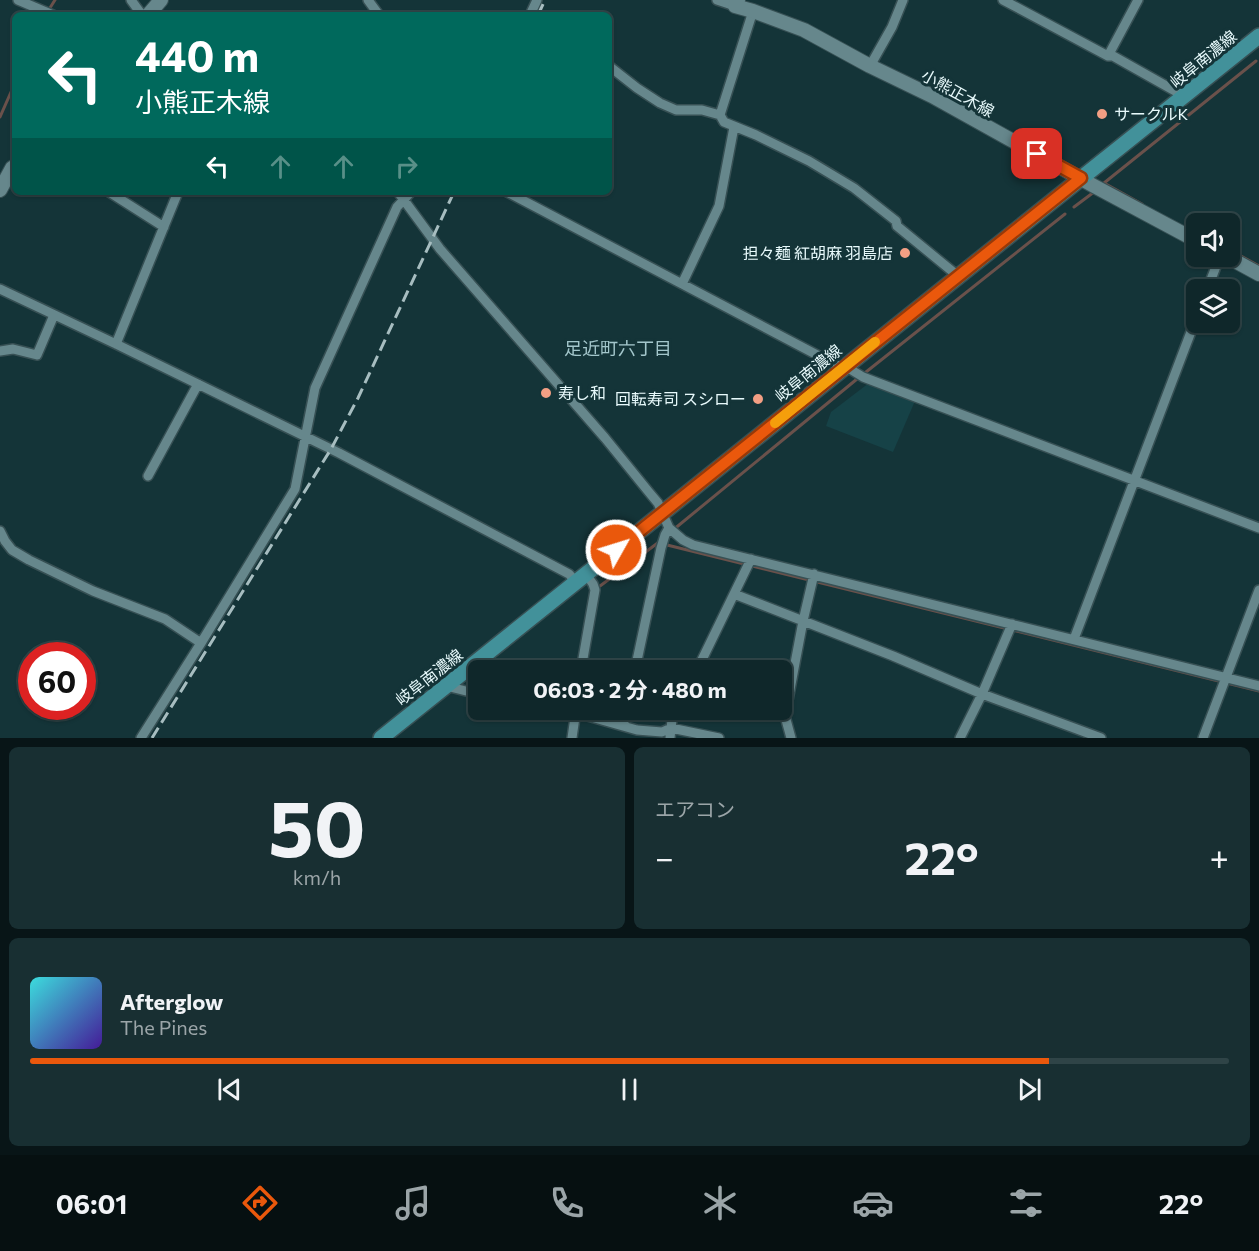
<!DOCTYPE html>
<html lang="ja">
<head>
<meta charset="utf-8">
<style>
	body { margin:0; font-family:Commissioner,"Noto Sans JP",sans-serif; background:#182f32; color:#f1f3f6; height:100vh; display:flex; flex-direction:column; font-size:22px; white-space:nowrap }
	* { box-sizing:border-box; margin:0 }
	p { font-size:20px; color:#9ba5a8 }
	.icon { flex:none; width:33px; height:33px; fill:none; stroke:currentColor; stroke-width:2; stroke-linecap:round; stroke-linejoin:round }
	.map { position:relative; height:738px; overflow:hidden }
	.drawer { display:flex; flex-direction:column; gap:9px; padding:9px; background:#081517; flex:1 }
	.drawer>* { flex:none }
	.banner { position:absolute; left:12px; top:12px; width:600px; height:183px; border-radius:9px; box-shadow:0 2px 4px #0004,0 0 0 2px #2f4447; background:#00695c; color:#fff; overflow:hidden }
	.tools { position:absolute; left:1186px; top:213px; display:grid; gap:12px }
	.tools a { display:grid; place-items:center; width:54px; height:54px; border-radius:9px; background:#0f272a; box-shadow:0 2px 4px #0004,0 0 0 2px #2f4447; font-size:30px }
	.speed { position:absolute; left:18px; top:642px; display:flex; gap:12px; font-size:30px; font-weight:700; text-align:center }
	.speed>* { display:grid; place-content:center; width:78px; height:78px; border-radius:50%; background:#0f272a; box-shadow:0 2px 4px #0004,0 0 0 2px #2f4447; line-height:1 }
	.speed .limit { border:9px solid #d22; background:#fff; color:#111 }
	.pin { position:absolute; display:grid; place-items:center; width:51px; height:51px; color:#fff; margin:-26px; border-radius:12px; box-shadow:0 3px 9px #0006 }
	.me { position:absolute; width:66px; margin:-33px; rotate:51deg; stroke-linejoin:round; filter:drop-shadow(0 0 4px #0008) }
	.turn { display:flex; align-items:center; gap:21px; height:126px; padding:0 24px; font-size:27px }
	.turn .icon { width:78px; height:78px; stroke-width:2.5 }
	.turn b { display:block; font-size:42px; line-height:51px }
	.lanes { display:flex; align-items:center; height:57px; padding:0 24px; background:#0003; justify-content:center; gap:30px; direction:ltr }
	.lanes .off { opacity:.35 }
	.big { font-size:45px; font-weight:700; line-height:1.1 }
	.drawer .tile { flex:1; display:flex; flex-direction:column; justify-content:center; gap:9px; min-width:0; padding:0 21px; border-radius:9px; background:#182f32 }
	.drawer .dial { align-items:center; gap:0 }
	.dial b { font-size:78px; line-height:1 }
	.song { display:flex; align-items:center; gap:18px }
	.cover { width:72px; height:72px; border-radius:9px; background:linear-gradient(135deg,hsl(180 70% 55%),hsl(260 70% 35%)) }
	.played { height:6px; border-radius:3px; background:linear-gradient(90deg,#ea580c 85%,#2f4447 85%) }
	.keys { display:flex; justify-content:space-around; direction:ltr }
	.heat { display:flex; justify-content:space-between; align-items:center; font-size:33px; direction:ltr }
	.drawer .tiles { flex:1; display:grid; gap:9px; grid-template-columns:1fr 1fr }
	.tile:last-child { grid-column:span 2 }
	.trip { position:absolute; left:468px; top:660px; width:324px; height:60px; border-radius:9px; background:#0f272a; box-shadow:0 2px 4px #0004,0 0 0 2px #2f4447; font-weight:700; line-height:60px; text-align:center }
	.menu { display:flex; height:96px; justify-content:space-around; align-items:center; background:#061011; color:#9ba5a8 }
	.menu .icon { width:42px; height:42px }
	.menu .on { color:#ea580c }
	.menu b { font-size:27px; color:#f1f3f6 }
	.map>svg:first-child { display:block }
	.built { fill:#164247 }
	.lines { fill:none; stroke-linecap:round; stroke-linejoin:round }
	.stream { stroke:#6a514b; stroke-width:3 }
	.street-casing { stroke:#375054; stroke-width:12 }
	.secondary-casing { stroke:#375054; stroke-width:16 }
	.primary-casing { stroke:#375054; stroke-width:18 }
	.street { stroke:#66878c; stroke-width:9 }
	.secondary { stroke:#66878c; stroke-width:14 }
	.primary { stroke:#42919a; stroke-width:15 }
	.rail { stroke:#a7bdc0; stroke-width:3; stroke-dasharray:12 6; stroke-linecap:butt }
	.route-casing { stroke:#983908; stroke-width:15 }
	.route { stroke:#ea580c; stroke-width:10 }
	.slow { stroke:#f59e0b; stroke-width:10 }
	.poi-dot { fill:#f39f84; stroke:#143438; stroke-width:2 }
	.labels { text-anchor:middle; stroke-width:6; stroke-linejoin:round; paint-order:stroke }
	.street-label { font-size:16px; fill:#e7f9fb; stroke:#143438 }
	.poi-label { font-size:16px; fill:#e7f9fb; stroke:#143438; text-anchor:start }
	.neighbourhood-label { font-size:18px; fill:#a3c6cb; stroke:#143438 }
</style>
</head>
<body>
<div class="map">
<svg width="1259" height="738" viewBox="0 0 1259 738">
	<rect width="100%" height="100%" fill="#143438"/>
	<path class="built" d="M869,383L915,401L893,452L826,426L831,412Z"/>
	<g class="lines">
		<path class="stream" d="M48,11L55,0
			M0,117L15,83
			M1142,204L1104,183L1256,61
			M1074,207L1094,192
			M1230,250L1259,266
			M866,372L1065,214
			M673,530L857,379
			M663,544L1259,691
			M600,586L659,542"/>
		<g class="street-casing">
			<path id="street" d="M18,0L53,15
				M131,0L142,15
				M368,0L379,15
				M717,0L735,6
				M1003,0L1108,56H1113L1184,96
				M530,15L537,0
				M1108,56L1138,0
				M609,66L637,88L660,103L676,110H702L720,115L724,122L756,135L809,161L854,188L896,221L897,226L958,276
				M870,66L892,27L903,0
				M720,115L753,11
				M109,192L164,227
				M398,192L440,249L605,438L648,491L658,503L669,528L683,540L693,545L1259,686
				M507,192L842,368
				M682,284L719,206L734,127
				M0,289L116,344L339,453L569,574L576,582
				M1207,290L1220,256
				M116,344L178,192
				M0,351L13,349L37,355L54,315
				M845,366L863,377L1259,528
				M148,476L198,384
				M0,531L5,541L12,550L29,560L93,591L165,619L201,643
				M734,594L893,656L982,694L1101,738
				M1074,639L1197,316
				M581,670L595,590L593,584L586,574
				M635,670L661,548L665,535L669,528
				M697,670L751,559
				M446,686L478,694
				M558,710L577,713L637,730L662,732L671,728L719,738
				M623,726L627,710
				M141,738L201,643L295,489L315,388L397,207L411,192
				M572,738L576,710
				M670,738L673,710
				M791,738L785,716L803,621L814,574
				M960,738L982,694L1012,624
				M1203,738L1259,590"/>
		</g>
		<g class="secondary-casing">
			<path id="secondary" d="M738,0L735,6L753,11L804,30L870,66L932,96L1094,186L1197,241
				M148,15L161,0
				M0,190L12,168L15,166
				M1226,256L1259,274"/>
		</g>
		<g class="primary-casing">
			<path id="primary" d="M381,738L1259,36"/>
		</g>
		<use href="#street" class="street"/>
		<use href="#secondary" class="secondary"/>
		<use href="#primary" class="primary"/>
		<path class="rail" d="M538,15L545,0
			M152,738L331,449L358,398L454,192"/>
	</g>
	<g class="lines">
		<g class="route-casing">
			<path id="route" d="M616,550L1081,178L1037,154"/>
		</g>
		<use href="#route" class="route"/>
		<path class="slow" d="M775,423L875,342"/>
	</g>
	<g class="poi-dot">
		<circle cx="1102" cy="114" r="6"/>
		<circle cx="905" cy="253" r="6"/>
		<circle cx="546" cy="393" r="6"/>
		<circle cx="758" cy="399" r="6"/>
	</g>
	<g class="labels">
		<g class="street-label">
			<text transform="translate(1203 59) rotate(-39)" y="6">岐阜南濃線</text>
			<text transform="translate(958 93) rotate(29)" y="6">小熊正木線</text>
			<text transform="translate(808 373) rotate(-39)" y="6">岐阜南濃線</text>
			<text transform="translate(429 677) rotate(-38)" y="6">岐阜南濃線</text>
		</g>
		<g class="poi-label">
			<text x="1114" y="120">サークルK</text>
			<text x="893" y="259" text-anchor="end">担々麺 紅胡麻 羽島店</text>
			<text x="558" y="399">寿し和</text>
			<text x="746" y="405" text-anchor="end">回転寿司 スシロー</text>
		</g>
		<g class="neighbourhood-label">
			<text x="618" y="355">足近町六丁目</text>
		</g>
	</g>
</svg>
<div class="tools">
<a><svg class="icon" aria-label="sound" viewBox="0 0 24 24"><path d="M4 9h4l5-4v14l-5-4H4zM17 9q2 3 0 6"/></svg></a>
<a><svg class="icon" aria-label="layers" viewBox="0 0 24 24"><path d="M12 4l9 5-9 5-9-5zM3 14l9 5 9-5"/></svg></a>
</div>
<div class="speed"><div class="limit">60</div></div>
<div class="pin" style="left:1037px;top:154px;background:#d93025"><svg class="icon" aria-label="arrive" viewBox="0 0 24 24"><path d="M6 21V4h12l-3 4 3 4H6"/></svg></div>
<svg class="me" style="left:616px;top:550px" viewBox="-20 -20 40 40"><circle r="17" fill="#ea580c" stroke="#fff" stroke-width="3"/><path d="M0-11L8 9 0 5-8 9z" fill="#fff"/></svg>
<div class="trip">06:03 · 2 分 · 480 m</div>
<div class="banner">
<div class="turn"><svg class="icon" aria-label="left" viewBox="0 0 24 24"><path d="M17 20v-9H6M10 6l-5 5 5 5"/></svg><div><b>440 m</b>小熊正木線</div></div>
<div class="lanes"><svg class="icon" aria-label="left" viewBox="0 0 24 24"><path d="M17 20v-9H6M10 6l-5 5 5 5"/></svg><svg class="icon off" aria-label="ahead" viewBox="0 0 24 24"><path d="M12 20V5M6 11l6-6 6 6"/></svg><svg class="icon off" aria-label="ahead" viewBox="0 0 24 24"><path d="M12 20V5M6 11l6-6 6 6"/></svg><svg class="icon off" aria-label="right" viewBox="0 0 24 24"><path d="M7 20v-9h11M14 6l5 5-5 5"/></svg></div>
</div>
</div>
<section class="drawer">
<div class="tiles">
<div class="tile dial"><b>50</b><p>km/h</p></div>
<div class="tile"><p>エアコン</p>
<div class="heat"><a>−</a><b class="big">22°</b><a>+</a></div>
</div>
<div class="tile">
<div class="song"><i class="cover"></i><div><b>Afterglow</b><p>The Pines</p></div></div>
<div class="played"></div>
<div class="keys"><svg class="icon" aria-label="previous" viewBox="0 0 24 24"><path d="M18 5L8 12l10 7zM5 5v14"/></svg><svg class="icon" aria-label="pause" viewBox="0 0 24 24"><path d="M8 5v14M16 5v14"/></svg><svg class="icon" aria-label="next" viewBox="0 0 24 24"><path d="M6 5l10 7-10 7zM19 5v14"/></svg></div>
</div>
</div>
</section>
<nav class="menu">
<b>06:01</b>
<svg class="icon on" aria-label="directions" viewBox="0 0 24 24"><path d="M12 3l9 9-9 9-9-9zM9 14v-3h6M13 9l2 2-2 2"/></svg>
<svg class="icon" aria-label="music" viewBox="0 0 24 24"><path d="M9 18V5l10-2v13"/><circle cx="6" cy="18" r="3"/><circle cx="16" cy="16" r="3"/></svg>
<svg class="icon" aria-label="phone" viewBox="0 0 24 24"><path d="M5 4h4l2 5-3 2q2 4 5 5l2-3 5 2v4C11 20 4 13 5 4z"/></svg>
<svg class="icon" aria-label="climate" viewBox="0 0 24 24"><path d="M12 3v18M4 7l16 10M4 17L20 7"/></svg>
<svg class="icon" aria-label="car" viewBox="0 0 24 24"><path d="M5 17H2v-5l4-1 3-4h7l3 4 3 1v5h-3M9 17h6M6 11h13"/><circle cx="7" cy="17" r="2"/><circle cx="17" cy="17" r="2"/></svg>
<svg class="icon" aria-label="filters" viewBox="0 0 24 24"><path d="M4 7h16M4 17h16"/><circle cx="9" cy="7" r="2"/><circle cx="15" cy="17" r="2"/></svg>
<b>22°</b>
</nav>
</body>
</html>
